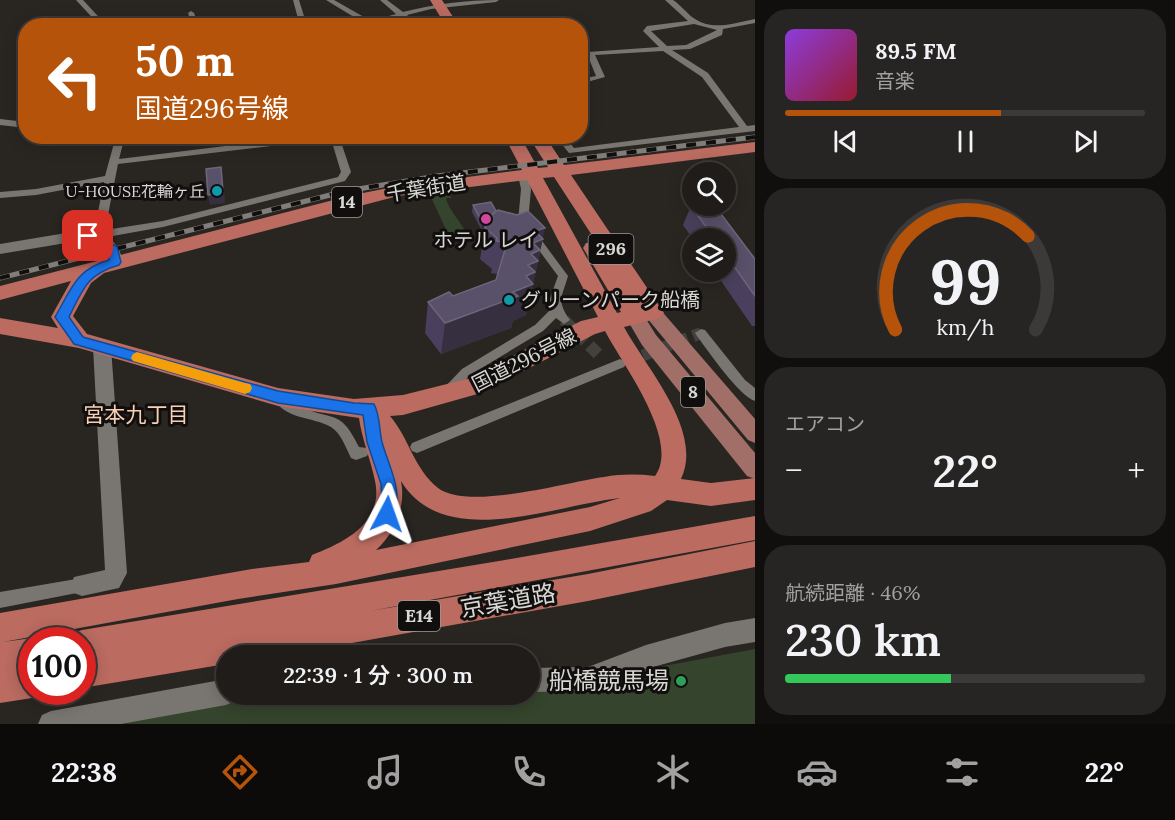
<!DOCTYPE html>
<html lang="ja">
<head>
<meta charset="utf-8">
<style>
	body { margin:0; font-family:Lora,"Noto Sans JP",serif; background:#272523; color:#f1f3f6; height:100vh; display:flex; flex-direction:column; font-size:22px; white-space:nowrap }
	* { box-sizing:border-box; margin:0 }
	p { font-size:20px; color:#a1a1a2 }
	.icon { flex:none; width:33px; height:33px; fill:none; stroke:currentColor; stroke-width:2; stroke-linecap:round; stroke-linejoin:round }
	.map { position:relative; flex:1; overflow:hidden }
	.side { display:flex; flex-direction:column; gap:9px; padding:9px; background:#110f0e; width:420px }
	.side>* { flex:none }
	.banner { position:absolute; left:18px; top:18px; width:570px; height:126px; border-radius:24px; box-shadow:0 3px 15px #0003,0 0 0 2px #3c3a39; background:#b45309; color:#fff; overflow:hidden }
	.buttons { position:absolute; left:682px; top:162px; display:grid; gap:12px }
	.buttons a { display:grid; place-items:center; width:54px; height:54px; border-radius:50%; background:#1f1c1a; box-shadow:0 3px 15px #0003,0 0 0 2px #3c3a39; font-size:30px }
	.speed { position:absolute; left:18px; top:627px; display:flex; gap:12px; font-size:30px; font-weight:700; text-align:center }
	.speed>* { display:grid; place-content:center; width:78px; height:78px; border-radius:50%; background:#1f1c1a; box-shadow:0 3px 15px #0003,0 0 0 2px #3c3a39; line-height:1 }
	.speed .limit { border:9px solid #d22; background:#fff; color:#111 }
	.pin { position:absolute; display:grid; place-items:center; width:51px; height:51px; color:#fff; margin:-26px; border-radius:12px; box-shadow:0 3px 9px #0006 }
	.me { position:absolute; width:66px; margin:-33px; rotate:4deg; stroke-linejoin:round; filter:drop-shadow(0 0 4px #0008) }
	.turn { display:flex; align-items:center; gap:21px; height:126px; padding:0 18px; font-size:27px }
	.turn .icon { width:78px; height:78px; stroke-width:2.5 }
	.turn b { display:block; font-size:42px; line-height:51px }
	.big { font-size:45px; font-weight:600; line-height:1.1 }
	.side .card { flex:1; display:flex; flex-direction:column; justify-content:center; gap:9px; min-width:0; padding:0 21px; border-radius:24px; background:#272523 }
	.side .dial { align-items:center; gap:0 }
	.dial svg { height:156px; overflow:visible; fill:none; stroke:#3c3a39; stroke-width:7; stroke-linecap:round; text-anchor:middle }
	.dial text { fill:#f1f3f6; stroke:none }
	.song { display:flex; align-items:center; gap:18px }
	.cover { width:72px; height:72px; border-radius:9px; background:linear-gradient(135deg,hsl(270 70% 55%),hsl(350 70% 35%)) }
	.played { height:6px; border-radius:3px; background:linear-gradient(90deg,#b45309 60%,#3c3a39 60%) }
	.keys { display:flex; justify-content:space-around; direction:ltr }
	.heat { display:flex; justify-content:space-between; align-items:center; font-size:33px; direction:ltr }
	.charge { height:9px; border-radius:4px; background:linear-gradient(90deg,#34c759 46%,#3c3a39 0) }
	.trip { position:absolute; left:216px; top:645px; width:324px; height:60px; border-radius:30px; background:#1f1c1a; box-shadow:0 3px 15px #0003,0 0 0 2px #3c3a39; font-weight:600; line-height:60px; text-align:center }
	.menu { display:flex; height:96px; justify-content:space-around; align-items:center; background:#0c0b0a; color:#a1a1a2 }
	.menu .icon { width:42px; height:42px }
	.menu .selected { color:#b45309 }
	.menu b { font-size:27px; color:#f1f3f6 }
	main { display:flex; flex:1; min-height:0 }
	.map>svg:first-child { display:block }
	.green { fill:#35442c }
	.lines { fill:none; stroke-linecap:round; stroke-linejoin:round }
	.street-tunnel { stroke:#43413d; stroke-width:12; stroke-dasharray:12 6; stroke-linecap:butt }
	.street { fill:#797671; fill-rule:evenodd }
	.secondary { fill:#797671; fill-rule:evenodd }
	.primary { fill:#a16f67; fill-rule:evenodd }
	.highway { fill:#bb6b60; fill-rule:evenodd }
	.rail-casing { stroke:#807d7a; stroke-width:5 }
	.rail { stroke:#110f0e; stroke-width:4; stroke-dasharray:10; stroke-linecap:butt }
	.wall { fill:#4a405d }
	.shaded-wall { fill:#362f40 }
	.building { fill:#59516a; stroke:#6d667a; stroke-width:1.5 }
	.route { fill:#1a73e8; stroke:#114b97; stroke-width:1.5 }
	.slow { fill:#f59e0b }
	.culture-dot { fill:#0f9aa8; stroke:#110f0e; stroke-width:2 }
	.hotel-dot { fill:#d1479c; stroke:#110f0e; stroke-width:2 }
	.leisure-dot { fill:#2e9e5b; stroke:#110f0e; stroke-width:2 }
	.labels { text-anchor:middle; stroke-width:6; stroke-linejoin:round; paint-order:stroke }
	.far-poi-label { font-size:16px; fill:#d9d7d4; stroke:#110f0e; text-anchor:end }
	.shield { fill:#110f0e; stroke:#9d9b99; stroke-width:1.5 }
	.shield-label { font-size:18px; font-weight:bold; fill:#d9d7d4 }
	.street-label { font-size:20px; fill:#d9d7d4; stroke:#110f0e }
	.poi-label { font-size:20px; fill:#d9d7d4; stroke:#110f0e }
	.neighbourhood-label { font-size:21px; fill:#f9d0b4; stroke:#110f0e }
	.near-street-label { font-size:24px; fill:#d9d7d4; stroke:#110f0e }
	.near-poi-label { font-size:24px; fill:#d9d7d4; stroke:#110f0e; text-anchor:end }
</style>
</head>
<body>
<main>
<div class="map">
<svg width="755" height="724" viewBox="0 0 755 724">
	<rect width="100%" height="100%" fill="#292622"/>
	<path class="green" d="M450,191L451,198H446C448,210 462,222 467,235L448,234L430,195Z
		M755,649V724H99L188,706L280,696L530,694V691L579,690L637,671Z"/>
	<g class="lines">
		<path class="street-tunnel" d="M564,320L601,357
			M626,362L701,333"/>
		<path class="street" d="M76,0H83L107,26H100Z
			M293,0H299L307,26H300Z
			M326,0H334L371,21L396,14L380,0H387L403,12C435,4 466,0 499,0L496,2L431,9L407,15L419,26H411L400,17L367,25Z
			M665,0H673C681,5 687,14 695,19C713,31 735,23 755,19V23L723,29L722,35L690,49L672,50L708,73L747,126L755,125V131L569,153L555,136H564L574,148L739,127L702,77L663,51L595,55L605,77L580,84V79L596,76L587,54L588,52L659,47L643,31L647,26L688,21ZM694,24L717,30L686,45L667,46L651,31Z
			M191,11L194,13L199,26H192L188,13Z
			M0,119L26,122V128L0,125Z
			M116,136H125L119,159L308,136H339L351,172L345,181L163,227L96,239L91,236L94,232L104,182L36,195L0,198V192L36,189L105,176ZM331,139L341,172L338,177L163,221L105,230L118,164Z
			M523,172L528,175L531,189L528,222L568,276C562,298 556,300 570,320L564,324L556,318L543,331L470,375L450,396H442L440,393L442,390L462,369L535,325L550,310L549,301L558,276L518,222L521,189L518,175Z
			M701,329L705,330L745,380L755,388V401C738,395 709,352 697,336L695,333Z
			M620,359L624,361L626,364L624,367L422,451L417,453L412,451L410,447L412,443Z
			M279,393C287,396 292,403 299,406C332,422 340,407 359,447L367,448L369,452L367,456L356,460L351,458C346,448 341,433 331,427C311,416 286,420 273,398L275,394Z
			M82,578L87,580L90,585L87,590L82,592L0,608V592Z"/>
		<path class="secondary" d="M96,231C111,235 120,247 123,262L121,266H109L106,252L93,241L72,242L0,254V244L72,232Z
			M102,340L108,342L111,347L127,573L119,588L82,596L74,593L71,585L74,577L105,570L93,347L96,342Z
			M755,618V642L725,647L646,669L588,691L530,692V668L588,667L646,645L725,623Z
			M226,679V694H238L235,701L226,705L121,724H38L42,715L51,711Z"/>
		<path class="primary" d="M653,306L659,308L755,419V443L748,440L647,318L644,313L647,308Z
			M634,309L641,311L656,335L755,453V479L747,476L642,345L625,316L627,311Z"/>
		<path class="highway" d="M430,0H442L459,26H446Z
			M504,136H520L538,168L548,167L528,136H545L564,165L755,142V152L571,175L664,313L660,318L624,327C646,368 704,431 681,479L711,483L755,478V500L711,506L667,500L651,511L590,531L336,584L238,599L3,642L32,638L38,640H32V692H44L32,698L0,703V613L252,569L309,562L312,555C345,542 384,523 375,481C371,460 362,440 359,418L278,406L79,348L0,334V318L58,328L51,317L71,281L0,300V286L353,195L398,186L522,170ZM554,177L597,243H586L583,248L621,312L617,313L543,178ZM527,180L598,317L581,321L467,379L403,395L354,399L278,388L87,334L73,316L91,283L104,273L398,196ZM605,331C622,364 681,440 655,476C638,474 621,474 604,477C567,482 468,511 438,488C414,469 409,438 390,416L403,415L481,393L595,334ZM401,481C444,552 555,505 620,498L590,507L376,550C395,533 406,507 401,481Z
			M755,516V540L370,611L588,574L755,541V567L588,601L335,646L279,656H226V664L82,688V640H69L71,634L82,630L505,560Z"/>
		<g class="rail-casing">
			<path id="rail" d="M0,278L346,191L437,176L755,137"/>
		</g>
		<use href="#rail" class="rail"/>
	</g>
	<path class="wall" d="M473,205L496,211L543,239L526,315L513,321L511,328L441,354L425,333L428,302L453,296L496,280L498,274L491,273L492,269L480,259L485,229H481L472,212Z
		M691,206L755,259V326H752L715,272H726V238H693V239L683,225Z"/>
	<path class="shaded-wall" d="M221,167L223,177L225,203L210,205L208,195Z
		M501,219L500,226L481,229L482,222Z
		M545,228L526,315L513,321L511,328L441,354L445,323L513,292L535,231Z"/>
	<path class="building" d="M221,167L223,193L208,195L206,169Z
		M491,202L496,211L488,218L487,222H482L473,205Z
		M691,206H715L755,259V296L726,255V238H714Z
		M498,210L517,215L528,211L545,228L535,231L543,239L533,243L540,250L531,254L538,261L528,265L535,272L526,276L533,284L513,292L518,296L445,323L428,302L449,292L453,296L496,280L507,243L496,241L497,238L485,228L488,218Z"/>
	<path class="route" d="M96,233L117,247L121,262L119,265C87,274 83,289 69,317L83,337L278,391L354,403L374,404C380,415 379,429 382,442C389,468 405,492 392,520L387,522L381,520L379,514L382,499L381,484L367,442L363,415L278,403L74,344L55,317C71,290 76,269 109,260L108,252L93,240L84,239L82,236L88,233Z"/>
	<path class="slow" d="M137,352L245,383L250,384L252,388L250,392L245,394L133,361L131,358L133,354Z"/>
	<g class="culture-dot">
		<circle cx="217" cy="191" r="6"/>
		<circle cx="509" cy="300" r="6"/>
	</g>
	<circle class="hotel-dot" cx="486" cy="219" r="6"/>
	<circle class="leisure-dot" cx="681" cy="681" r="6"/>
	<g class="labels">
		<g class="far-poi-label">
			<text x="205" y="197">U-HOUSE花輪ヶ丘</text>
		</g>
		<g class="shield">
			<rect x="332" y="187" width="30" height="30" rx="4.5"/>
			<rect x="588.5" y="234" width="45" height="30" rx="4.5"/>
			<rect x="681" y="377" width="24" height="30" rx="4.5"/>
			<rect x="398" y="601" width="42" height="30" rx="4.5"/>
		</g>
		<g class="shield-label">
			<text x="347" y="208">14</text>
			<text x="611" y="255">296</text>
			<text x="693" y="398">8</text>
			<text x="419" y="622">E14</text>
		</g>
		<g class="street-label">
			<text transform="translate(426 188) rotate(-9)" y="7">千葉街道</text>
			<text transform="translate(524 360) rotate(-27)" y="7">国道296号線</text>
		</g>
		<g class="poi-label">
			<text x="486" y="247">ホテル レイ</text>
			<text x="521" y="307" text-anchor="start">グリーンパーク船橋</text>
		</g>
		<g class="neighbourhood-label">
			<text x="136" y="422">宮本九丁目</text>
		</g>
		<g class="near-street-label">
			<text transform="translate(508 601) rotate(-10)" y="8">京葉道路</text>
		</g>
		<g class="near-poi-label">
			<text x="669" y="689">船橋競馬場</text>
		</g>
	</g>
</svg>
<div class="buttons">
<a><svg class="icon" aria-label="search" viewBox="0 0 24 24"><circle cx="10" cy="10" r="6"/><path d="M15 15l6 6"/></svg></a>
<a><svg class="icon" aria-label="layers" viewBox="0 0 24 24"><path d="M12 4l9 5-9 5-9-5zM3 14l9 5 9-5"/></svg></a>
</div>
<div class="speed"><div class="limit">100</div></div>
<div class="pin" style="left:88px;top:236px;background:#d93025"><svg class="icon" aria-label="arrive" viewBox="0 0 24 24"><path d="M6 21V4h12l-3 4 3 4H6"/></svg></div>
<svg class="me" style="left:387px;top:514px" viewBox="-20 -20 40 40"><path d="M0-17L14 15 0 8-14 15z" fill="#1a73e8" stroke="#fff" stroke-width="4"/></svg>
<div class="trip">22:39 · 1 分 · 300 m</div>
<div class="banner">
<div class="turn"><svg class="icon" aria-label="left" viewBox="0 0 24 24"><path d="M17 20v-9H6M10 6l-5 5 5 5"/></svg><div><b>50 m</b>国道296号線</div></div>
</div>
</div>
<section class="side">
<div class="card">
<div class="song"><i class="cover"></i><div><b>89.5 FM</b><p>音楽</p></div></div>
<div class="played"></div>
<div class="keys"><svg class="icon" aria-label="previous" viewBox="0 0 24 24"><path d="M18 5L8 12l10 7zM5 5v14"/></svg><svg class="icon" aria-label="pause" viewBox="0 0 24 24"><path d="M8 5v14M16 5v14"/></svg><svg class="icon" aria-label="next" viewBox="0 0 24 24"><path d="M6 5l10 7-10 7zM19 5v14"/></svg></div>
</div>
<div class="card dial"><svg viewBox="0 0 100 80">
<path d="M14 69A42 42 0 1 1 86 69"/>
<path d="M14 69A42 42 0 0 1 82 21" stroke="#b45309"/>
<text x="50" y="56" font-size="32" font-weight="700">99</text>
<text x="50" y="72" font-size="11">km/h</text>
</svg></div>
<div class="card"><p>エアコン</p>
<div class="heat"><a>−</a><b class="big">22°</b><a>+</a></div>
</div>
<div class="card"><p>航続距離 · 46%</p><b class="big">230 km</b><div class="charge"></div></div>
</section>
</main>
<nav class="menu">
<b>22:38</b>
<svg class="icon selected" aria-label="directions" viewBox="0 0 24 24"><path d="M12 3l9 9-9 9-9-9zM9 14v-3h6M13 9l2 2-2 2"/></svg>
<svg class="icon" aria-label="music" viewBox="0 0 24 24"><path d="M9 18V5l10-2v13"/><circle cx="6" cy="18" r="3"/><circle cx="16" cy="16" r="3"/></svg>
<svg class="icon" aria-label="phone" viewBox="0 0 24 24"><path d="M5 4h4l2 5-3 2q2 4 5 5l2-3 5 2v4C11 20 4 13 5 4z"/></svg>
<svg class="icon" aria-label="climate" viewBox="0 0 24 24"><path d="M12 3v18M4 7l16 10M4 17L20 7"/></svg>
<svg class="icon" aria-label="car" viewBox="0 0 24 24"><path d="M5 17H2v-5l4-1 3-4h7l3 4 3 1v5h-3M9 17h6M6 11h13"/><circle cx="7" cy="17" r="2"/><circle cx="17" cy="17" r="2"/></svg>
<svg class="icon" aria-label="filters" viewBox="0 0 24 24"><path d="M4 7h16M4 17h16"/><circle cx="9" cy="7" r="2"/><circle cx="15" cy="17" r="2"/></svg>
<b>22°</b>
</nav>
</body>
</html>
